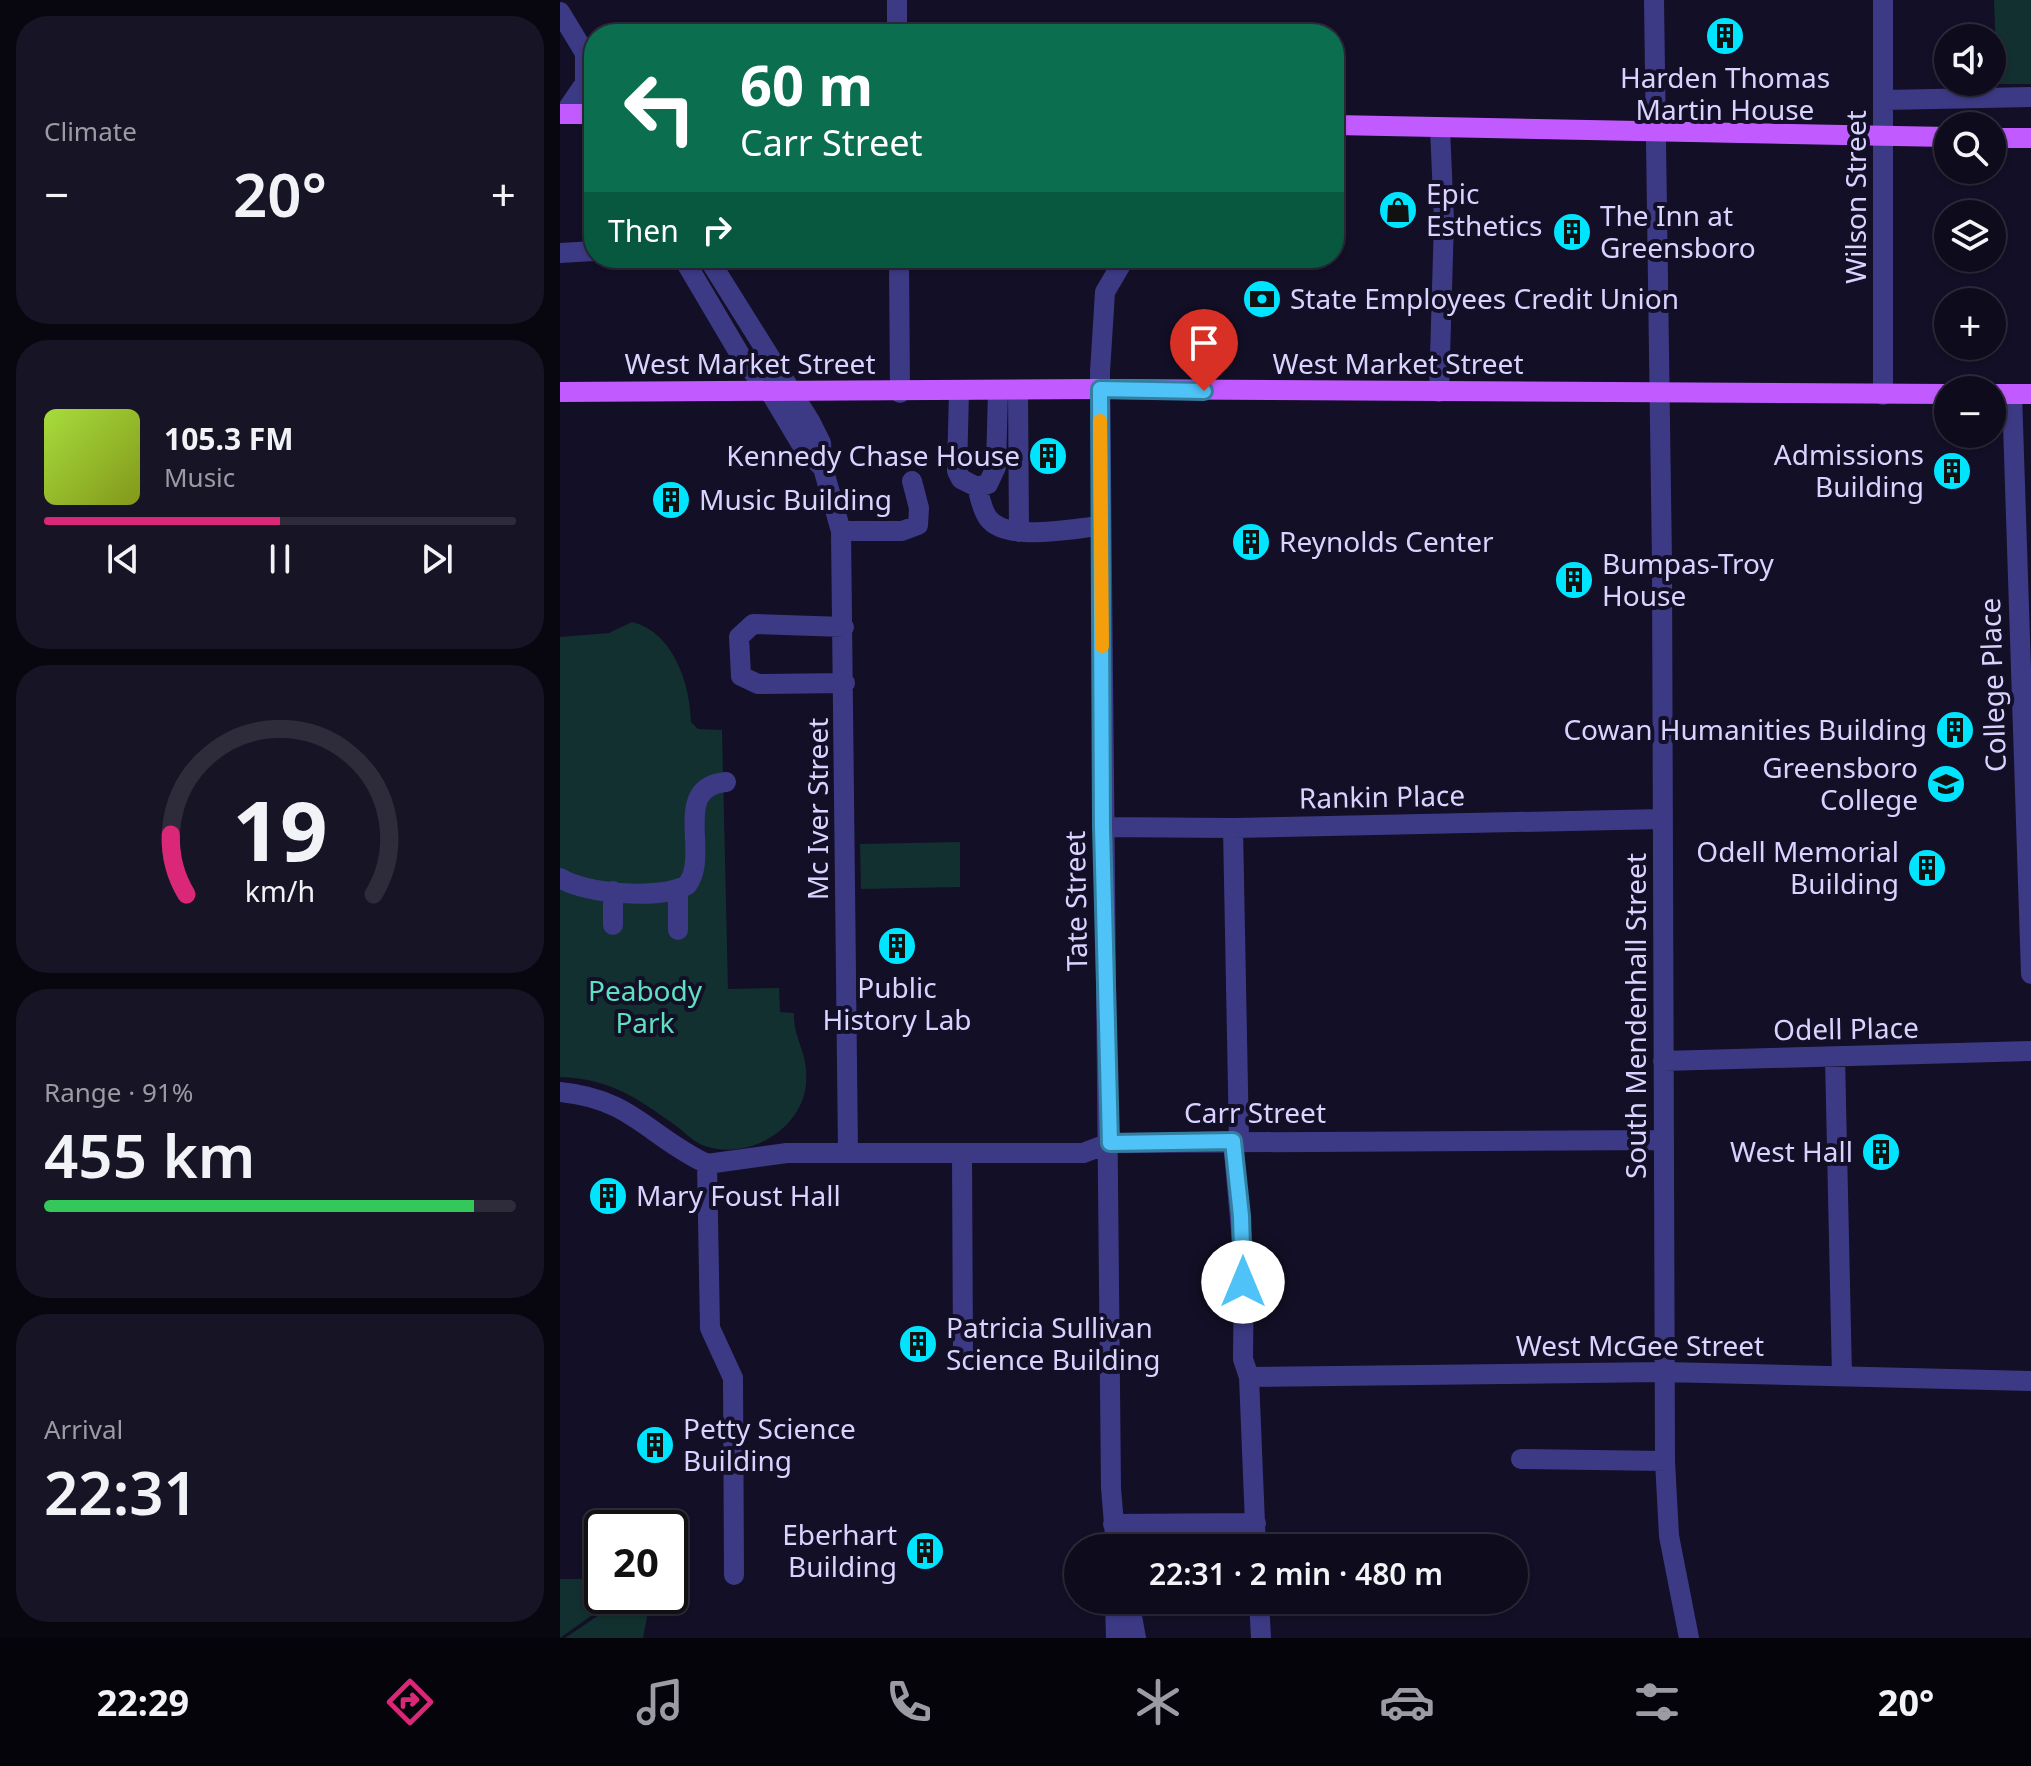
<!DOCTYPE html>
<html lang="en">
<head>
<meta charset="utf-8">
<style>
	body { margin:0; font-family:"Noto Sans",sans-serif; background:#171425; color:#f1f3f6; height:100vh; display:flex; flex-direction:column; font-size:30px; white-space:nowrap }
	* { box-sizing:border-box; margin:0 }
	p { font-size:26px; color:#9b9ba3 }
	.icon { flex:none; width:44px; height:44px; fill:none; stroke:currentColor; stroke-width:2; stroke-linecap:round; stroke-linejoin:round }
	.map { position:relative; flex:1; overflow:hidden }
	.panel { display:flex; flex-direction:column; gap:16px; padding:16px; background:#08060f; width:560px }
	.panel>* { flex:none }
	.hud { position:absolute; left:24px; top:24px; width:760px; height:244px; border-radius:32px; box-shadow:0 2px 6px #0004,0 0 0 2px #2e2b3b; background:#0b6e4f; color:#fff; overflow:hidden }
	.fabs { position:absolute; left:1374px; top:24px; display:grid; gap:16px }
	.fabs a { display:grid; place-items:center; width:72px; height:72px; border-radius:50%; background:#0e0b1c; box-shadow:0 2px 6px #0004,0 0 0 2px #2e2b3b; font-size:40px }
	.speed { position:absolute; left:24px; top:1510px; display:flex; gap:16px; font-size:40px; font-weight:700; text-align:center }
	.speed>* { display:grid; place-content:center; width:104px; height:104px; border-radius:50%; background:#0e0b1c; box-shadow:0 2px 6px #0004,0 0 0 2px #2e2b3b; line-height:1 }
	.speed .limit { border:4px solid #111; border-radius:12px; background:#fff; color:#111 }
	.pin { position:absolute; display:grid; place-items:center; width:68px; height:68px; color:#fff; margin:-82px -34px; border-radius:50% 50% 50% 0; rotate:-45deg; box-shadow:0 0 8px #0007 }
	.pin .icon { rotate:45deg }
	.me { position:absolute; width:88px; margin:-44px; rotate:0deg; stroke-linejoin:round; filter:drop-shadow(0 0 6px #0008) }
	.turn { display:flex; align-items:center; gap:28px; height:168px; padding:0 24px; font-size:36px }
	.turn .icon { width:104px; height:104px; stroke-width:2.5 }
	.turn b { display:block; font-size:56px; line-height:68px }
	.then { display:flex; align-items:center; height:76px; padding:0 24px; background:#0003; gap:16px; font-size:30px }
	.big { font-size:60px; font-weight:600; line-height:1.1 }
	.panel .card { flex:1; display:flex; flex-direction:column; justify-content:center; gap:12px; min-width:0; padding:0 28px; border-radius:32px; background:#171425 }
	.panel .dial { align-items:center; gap:0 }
	.dial svg { height:208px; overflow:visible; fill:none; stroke:#2e2b3b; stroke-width:7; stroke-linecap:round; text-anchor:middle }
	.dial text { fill:#f1f3f6; stroke:none }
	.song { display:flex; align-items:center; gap:24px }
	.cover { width:96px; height:96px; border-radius:12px; background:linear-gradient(135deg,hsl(80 70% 55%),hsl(70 70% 35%)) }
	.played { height:8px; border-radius:4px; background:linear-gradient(90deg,#db2777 50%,#2e2b3b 50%) }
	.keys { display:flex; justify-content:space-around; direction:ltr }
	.heat { display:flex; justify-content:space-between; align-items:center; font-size:44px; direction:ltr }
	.charge { height:12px; border-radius:6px; background:linear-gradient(90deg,#34c759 91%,#2e2b3b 0) }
	.trip { position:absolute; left:504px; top:1534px; width:464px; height:80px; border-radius:40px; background:#0e0b1c; box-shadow:0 2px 6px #0004,0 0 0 2px #2e2b3b; font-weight:600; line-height:80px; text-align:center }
	.menu { display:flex; height:128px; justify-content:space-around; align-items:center; background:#06040b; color:#9b9ba3 }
	.menu .icon { width:56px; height:56px }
	.menu .active { color:#db2777 }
	.menu b { font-size:36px; color:#f1f3f6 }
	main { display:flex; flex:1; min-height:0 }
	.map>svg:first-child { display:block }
	.green { fill:#12302f }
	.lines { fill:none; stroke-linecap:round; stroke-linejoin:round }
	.minor { stroke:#3d3a85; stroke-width:20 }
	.major { stroke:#c25bff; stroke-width:20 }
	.route-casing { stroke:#337fa1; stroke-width:20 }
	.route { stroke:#4fc3f7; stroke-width:14 }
	.slow { stroke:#f59e0b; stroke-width:14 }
	.labels { text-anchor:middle; stroke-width:8; stroke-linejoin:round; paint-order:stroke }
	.poi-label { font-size:28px; fill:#d9d4ff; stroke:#130f26; text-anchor:start }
	.street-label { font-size:28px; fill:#d9d4ff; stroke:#130f26 }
	.park-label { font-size:28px; fill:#5fe0c0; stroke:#130f26 }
</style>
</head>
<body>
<main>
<section class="panel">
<div class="card"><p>Climate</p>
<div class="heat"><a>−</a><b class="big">20°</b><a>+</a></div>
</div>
<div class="card">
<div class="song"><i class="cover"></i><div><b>105.3 FM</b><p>Music</p></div></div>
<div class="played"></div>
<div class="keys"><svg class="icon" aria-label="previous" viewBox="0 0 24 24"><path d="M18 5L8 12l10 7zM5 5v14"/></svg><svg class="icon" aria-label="pause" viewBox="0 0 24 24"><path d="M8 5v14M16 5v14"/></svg><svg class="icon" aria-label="next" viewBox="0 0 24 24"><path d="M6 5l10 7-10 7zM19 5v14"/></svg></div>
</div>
<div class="card dial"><svg viewBox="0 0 100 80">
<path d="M14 69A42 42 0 1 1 86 69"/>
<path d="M14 69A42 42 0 0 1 8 46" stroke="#db2777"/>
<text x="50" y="56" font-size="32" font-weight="700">19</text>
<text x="50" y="72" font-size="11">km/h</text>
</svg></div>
<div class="card"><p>Range · 91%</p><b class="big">455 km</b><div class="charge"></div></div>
<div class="card"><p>Arrival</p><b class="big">22:31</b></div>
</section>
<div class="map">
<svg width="1471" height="1638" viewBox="0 0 1471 1638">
	<rect width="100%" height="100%" fill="#130f26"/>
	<path class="green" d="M1434,0H1471V84H1437Z
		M72,622C113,632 130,683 131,722L138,729L162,730L168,989L219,988L220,1012L234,1013C233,1039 249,1053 246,1084C242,1129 189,1161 145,1146C135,1143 124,1132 115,1125C75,1097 51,1079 0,1077V637L49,633Z
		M400,842V887L301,889L300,844Z
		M0,1579H42V1596H59L0,1638Z
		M67,1596H91L83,1638H5Z"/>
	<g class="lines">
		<path class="minor" d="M337,0V34
			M1094,0L1102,563L1105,1461L1109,1536L1129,1638
			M0,12L31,63
			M1324,100L1471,97
			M4,114L25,83V55
			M0,253L34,251
			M123,258L185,363L210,392L244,449L263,468
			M148,258L250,421L261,443L263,468L281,531L288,1153
			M339,258L340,393
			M458,391L459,532
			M399,392L397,471L401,479L417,487L428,484L436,467L438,391
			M879,392L884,220L880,128
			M1452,394L1471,974
			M1323,395V0
			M417,487C420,497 422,510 428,518C446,543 513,528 541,526
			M281,531H342L358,525L359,508L352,481
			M284,627L193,624L179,637L181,676L198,684L285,683
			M542,827L673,828L1103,819
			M673,828L679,1141
			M0,878C25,894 101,900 127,885C151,855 110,787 166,782
			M118,890V930
			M53,891V925
			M1275,1057L1282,1376
			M1103,1061L1471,1051
			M0,1092C72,1099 88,1136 147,1164L227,1153H523L550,1143L1104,1140
			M673,1141L684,1264L683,1359L689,1377L696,1548
			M402,1153L403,1355
			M147,1164L150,1328L173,1378L174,1575
			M689,1377L1104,1372L1471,1381
			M961,1459L1105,1461
			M553,1524L696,1523
			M556,1548L551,1488L540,372L545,292L565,258
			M555,1600L556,1638
			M569,1600L576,1638
			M699,1600L701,1638"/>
		<path class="major" d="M0,114H34
			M774,125L1388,137
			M1432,138H1471
			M0,392L540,389L1388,394
			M1432,394H1471"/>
	</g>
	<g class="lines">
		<g class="route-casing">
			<path id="route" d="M644,391L540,389L542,827L550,1143L673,1141L681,1216L683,1282"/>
		</g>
		<use href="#route" class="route"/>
		<path class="slow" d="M540,421L542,646"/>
	</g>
	<defs>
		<g id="building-disc" transform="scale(2)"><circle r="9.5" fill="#00e5ff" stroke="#130f26"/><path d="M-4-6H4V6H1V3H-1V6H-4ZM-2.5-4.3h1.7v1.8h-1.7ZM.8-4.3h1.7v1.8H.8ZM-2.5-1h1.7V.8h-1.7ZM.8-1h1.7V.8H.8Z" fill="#111"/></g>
		<g id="shop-disc" transform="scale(2)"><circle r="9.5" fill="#00e5ff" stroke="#130f26"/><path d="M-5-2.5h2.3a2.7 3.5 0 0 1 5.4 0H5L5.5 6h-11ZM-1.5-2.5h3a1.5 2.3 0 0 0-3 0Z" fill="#111"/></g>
		<g id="bank-disc" transform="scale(2)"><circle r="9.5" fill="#00e5ff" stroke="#130f26"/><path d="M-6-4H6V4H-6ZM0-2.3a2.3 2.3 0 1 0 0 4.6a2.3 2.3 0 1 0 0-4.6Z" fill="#111"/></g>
		<g id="university-disc" transform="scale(2)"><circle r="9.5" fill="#00e5ff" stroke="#130f26"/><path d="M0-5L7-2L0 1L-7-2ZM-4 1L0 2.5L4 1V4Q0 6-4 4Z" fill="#111"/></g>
	</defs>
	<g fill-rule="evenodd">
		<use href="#building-disc" x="1165" y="36"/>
		<use href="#shop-disc" x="838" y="210"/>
		<use href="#building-disc" x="1012" y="232"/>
		<use href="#bank-disc" x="702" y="299"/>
		<use href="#building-disc" x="488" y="456"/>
		<use href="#building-disc" x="1392" y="471"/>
		<use href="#building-disc" x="111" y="500"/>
		<use href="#building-disc" x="691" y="542"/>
		<use href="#building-disc" x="1014" y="580"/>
		<use href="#building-disc" x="1395" y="730"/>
		<use href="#university-disc" x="1386" y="784"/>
		<use href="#building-disc" x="1367" y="868"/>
		<use href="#building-disc" x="337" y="946"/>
		<use href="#building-disc" x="1321" y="1152"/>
		<use href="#building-disc" x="48" y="1196"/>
		<use href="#building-disc" x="358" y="1344"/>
		<use href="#building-disc" x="95" y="1445"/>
		<use href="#building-disc" x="365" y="1551"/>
	</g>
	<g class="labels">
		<g class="poi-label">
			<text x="1165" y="88" text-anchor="middle">Harden Thomas<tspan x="1165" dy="32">Martin House</tspan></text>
			<text x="866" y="204">Epic<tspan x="866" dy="32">Esthetics</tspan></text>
			<text x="1040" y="226">The Inn at<tspan x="1040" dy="32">Greensboro</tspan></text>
			<text x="730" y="309">State Employees Credit Union</text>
			<text x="1364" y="465" text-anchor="end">Admissions<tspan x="1364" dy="32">Building</tspan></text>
			<text x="460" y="466" text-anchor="end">Kennedy Chase House</text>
			<text x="139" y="510">Music Building</text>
			<text x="719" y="552">Reynolds Center</text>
			<text x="1042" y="574">Bumpas-Troy<tspan x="1042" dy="32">House</tspan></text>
			<text x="1367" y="740" text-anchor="end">Cowan Humanities Building</text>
			<text x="1358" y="778" text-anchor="end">Greensboro<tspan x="1358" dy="32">College</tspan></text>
			<text x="1339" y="862" text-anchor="end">Odell Memorial<tspan x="1339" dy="32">Building</tspan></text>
			<text x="337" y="998" text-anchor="middle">Public<tspan x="337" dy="32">History Lab</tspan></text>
			<text x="1293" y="1162" text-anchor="end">West Hall</text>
			<text x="76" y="1206">Mary Foust Hall</text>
			<text x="386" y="1338">Patricia Sullivan<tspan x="386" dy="32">Science Building</tspan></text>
			<text x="123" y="1439">Petty Science<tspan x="123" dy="32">Building</tspan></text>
			<text x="337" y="1545" text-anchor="end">Eberhart<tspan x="337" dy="32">Building</tspan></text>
		</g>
		<g class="street-label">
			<text transform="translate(1296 197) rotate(-90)" y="10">Wilson Street</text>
			<text x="190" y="374">West Market Street</text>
			<text x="838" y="374">West Market Street</text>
			<text transform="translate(1433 685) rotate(-92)" y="10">College Place</text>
			<text transform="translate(822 797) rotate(-1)" y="10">Rankin Place</text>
			<text transform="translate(258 809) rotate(-90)" y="10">Mc Iver Street</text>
			<text transform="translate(516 901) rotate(-91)" y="10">Tate Street</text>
			<text transform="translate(1076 1016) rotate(-90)" y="10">South Mendenhall Street</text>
			<text transform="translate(1286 1029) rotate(-1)" y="10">Odell Place</text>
			<text x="695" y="1123">Carr Street</text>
			<text x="1080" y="1356">West McGee Street</text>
		</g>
		<g class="park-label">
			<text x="85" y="1001">Peabody<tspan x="85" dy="32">Park</tspan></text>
		</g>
	</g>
</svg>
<div class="fabs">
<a><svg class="icon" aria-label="sound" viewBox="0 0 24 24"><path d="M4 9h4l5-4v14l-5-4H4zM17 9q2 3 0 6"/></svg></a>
<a><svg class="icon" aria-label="search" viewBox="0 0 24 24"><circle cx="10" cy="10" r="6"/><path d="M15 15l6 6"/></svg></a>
<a><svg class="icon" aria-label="layers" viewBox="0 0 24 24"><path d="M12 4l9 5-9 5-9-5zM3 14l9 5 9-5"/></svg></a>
<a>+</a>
<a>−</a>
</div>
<div class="speed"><div class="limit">20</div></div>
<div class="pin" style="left:644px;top:391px;background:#d93025"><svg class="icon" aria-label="arrive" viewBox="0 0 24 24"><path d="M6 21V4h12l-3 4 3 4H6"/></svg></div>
<svg class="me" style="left:683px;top:1282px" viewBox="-20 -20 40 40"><circle r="19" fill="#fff"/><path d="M0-13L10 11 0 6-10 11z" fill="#4fc3f7"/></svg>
<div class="trip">22:31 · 2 min · 480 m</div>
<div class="hud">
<div class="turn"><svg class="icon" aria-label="left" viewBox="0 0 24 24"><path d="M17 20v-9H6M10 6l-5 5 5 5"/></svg><div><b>60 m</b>Carr Street</div></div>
<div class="then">Then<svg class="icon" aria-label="right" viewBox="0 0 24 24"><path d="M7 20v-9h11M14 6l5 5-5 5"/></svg></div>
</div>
</div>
</main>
<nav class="menu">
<b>22:29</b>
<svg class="icon active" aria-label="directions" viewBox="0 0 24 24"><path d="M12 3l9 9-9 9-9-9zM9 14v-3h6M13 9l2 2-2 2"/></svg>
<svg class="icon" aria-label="music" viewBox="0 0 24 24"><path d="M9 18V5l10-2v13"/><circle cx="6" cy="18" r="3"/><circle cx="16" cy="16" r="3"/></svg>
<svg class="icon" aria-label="phone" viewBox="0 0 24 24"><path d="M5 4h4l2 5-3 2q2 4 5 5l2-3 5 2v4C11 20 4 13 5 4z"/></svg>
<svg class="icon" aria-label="climate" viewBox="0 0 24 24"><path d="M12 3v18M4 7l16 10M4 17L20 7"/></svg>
<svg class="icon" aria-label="car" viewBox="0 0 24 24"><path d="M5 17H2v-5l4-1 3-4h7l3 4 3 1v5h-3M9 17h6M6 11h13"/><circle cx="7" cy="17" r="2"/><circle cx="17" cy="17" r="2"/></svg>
<svg class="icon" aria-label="filters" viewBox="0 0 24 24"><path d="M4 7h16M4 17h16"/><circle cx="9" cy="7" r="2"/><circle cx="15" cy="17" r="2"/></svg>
<b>20°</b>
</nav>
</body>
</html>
